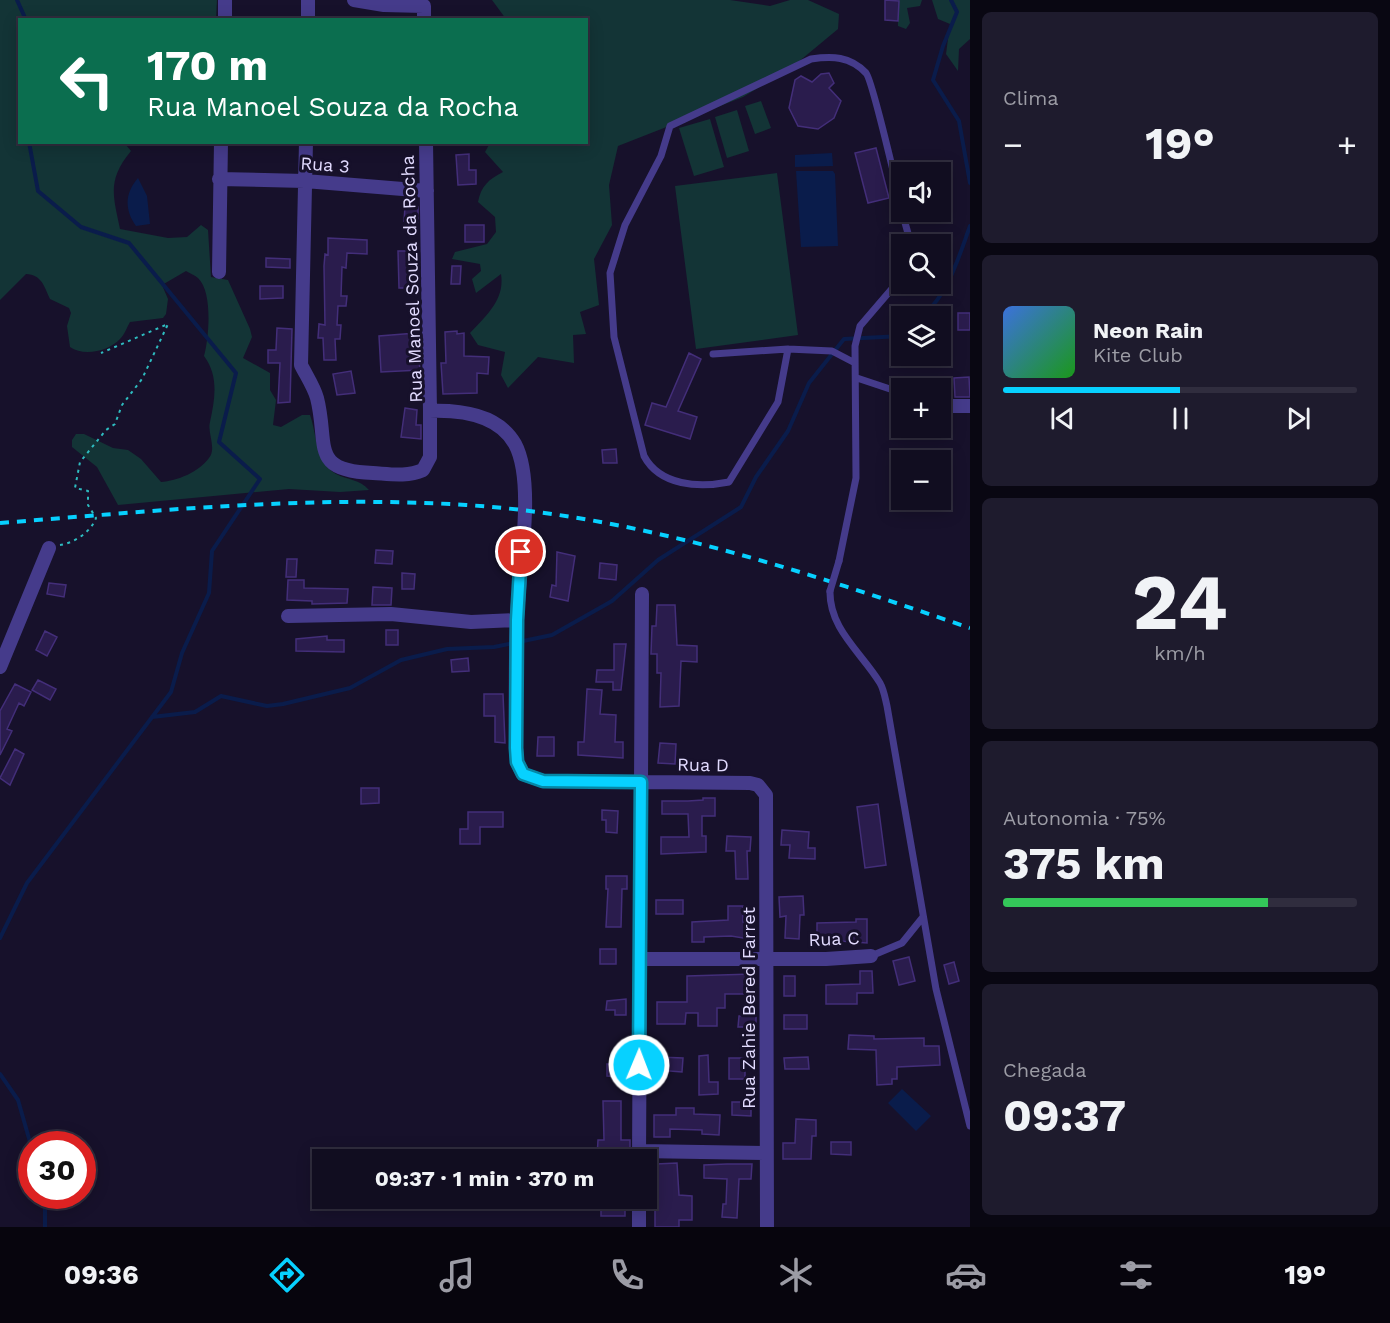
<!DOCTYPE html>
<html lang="pt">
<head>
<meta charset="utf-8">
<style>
	body { margin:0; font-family:"Work Sans",sans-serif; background:#1e1b2d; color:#f1f3f6; height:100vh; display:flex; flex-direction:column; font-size:22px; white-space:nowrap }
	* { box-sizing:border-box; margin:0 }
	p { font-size:20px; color:#9c9ca5 }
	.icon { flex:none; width:33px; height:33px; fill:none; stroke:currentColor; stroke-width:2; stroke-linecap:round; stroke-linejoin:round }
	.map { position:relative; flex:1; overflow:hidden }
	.panel { display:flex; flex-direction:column; gap:12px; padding:12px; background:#090712; width:420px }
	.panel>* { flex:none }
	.top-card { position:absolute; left:18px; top:18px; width:570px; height:126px; border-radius:0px; box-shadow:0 3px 15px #0003,0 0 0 2px #302d3e; background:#0b6e4f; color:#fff; overflow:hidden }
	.tools { position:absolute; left:891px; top:162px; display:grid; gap:12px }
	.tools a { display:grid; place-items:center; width:60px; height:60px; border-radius:0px; background:#110d20; box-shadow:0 3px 15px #0003,0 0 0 2px #302d3e; font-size:30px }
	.speed { position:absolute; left:18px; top:1131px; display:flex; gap:12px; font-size:30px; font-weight:700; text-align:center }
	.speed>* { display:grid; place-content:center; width:78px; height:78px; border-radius:50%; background:#110d20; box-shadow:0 3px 15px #0003,0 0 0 2px #302d3e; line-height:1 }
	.speed .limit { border:9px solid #d22; background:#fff; color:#111 }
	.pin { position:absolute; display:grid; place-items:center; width:51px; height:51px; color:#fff; margin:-26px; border:3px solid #fff; border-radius:50%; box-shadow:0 2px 6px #0007 }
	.me { position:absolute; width:66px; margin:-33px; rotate:1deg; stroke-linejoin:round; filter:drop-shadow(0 0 4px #0008) }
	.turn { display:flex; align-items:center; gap:21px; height:126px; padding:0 30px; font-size:27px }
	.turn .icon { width:78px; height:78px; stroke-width:2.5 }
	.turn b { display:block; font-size:42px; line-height:51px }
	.big { font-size:45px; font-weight:700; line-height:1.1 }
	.panel .tile { flex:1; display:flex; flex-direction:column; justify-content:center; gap:9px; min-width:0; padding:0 21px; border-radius:9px; background:#1e1b2d }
	.panel .dial { align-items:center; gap:0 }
	.dial b { font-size:78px; line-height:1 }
	.song { display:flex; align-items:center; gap:18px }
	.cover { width:72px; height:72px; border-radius:9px; background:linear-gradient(135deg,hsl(220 70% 55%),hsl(120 70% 35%)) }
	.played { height:6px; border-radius:3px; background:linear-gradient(90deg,#07d1ff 50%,#302d3e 50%) }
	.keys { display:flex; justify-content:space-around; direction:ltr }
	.heat { display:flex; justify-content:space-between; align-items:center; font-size:33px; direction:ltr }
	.charge { height:9px; border-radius:4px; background:linear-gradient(90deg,#34c759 75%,#302d3e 0) }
	.trip { position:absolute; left:312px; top:1149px; width:345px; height:60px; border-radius:0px; background:#110d20; box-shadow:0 3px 15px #0003,0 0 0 2px #302d3e; font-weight:700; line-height:60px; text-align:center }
	.menu { display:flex; height:96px; justify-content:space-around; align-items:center; background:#07050d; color:#9c9ca5 }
	.menu .icon { width:42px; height:42px }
	.menu .current { color:#07d1ff }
	.menu b { font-size:27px; color:#f1f3f6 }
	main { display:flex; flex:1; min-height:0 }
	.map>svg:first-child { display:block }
	.green { fill:#133436 }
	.water { fill:#0a1c4b }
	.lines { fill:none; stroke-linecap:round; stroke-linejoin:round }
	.stream { stroke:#0a1c4b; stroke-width:4 }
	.building { fill:#2a1c4d; stroke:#432e79; stroke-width:1.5 }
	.path { stroke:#2ebcc0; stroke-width:2; stroke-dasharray:3 4.5; stroke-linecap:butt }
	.lane { stroke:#453b8b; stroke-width:7 }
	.street { stroke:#453b8b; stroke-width:14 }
	.rail { stroke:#07d1ff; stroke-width:4; stroke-dasharray:9 8; stroke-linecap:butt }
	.lane-bridge { stroke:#453b8b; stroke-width:7 }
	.route-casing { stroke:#0588a6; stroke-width:15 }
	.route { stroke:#07d1ff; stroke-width:10 }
	.labels { text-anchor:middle; stroke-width:6; stroke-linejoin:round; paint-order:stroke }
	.street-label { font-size:18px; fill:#e2dbff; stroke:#17112b }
</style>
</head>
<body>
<main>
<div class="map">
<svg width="970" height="1227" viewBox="0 0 970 1227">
	<rect width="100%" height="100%" fill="#17112b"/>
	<path class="green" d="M0,0H217L216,19L20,20V142H106L126,145L131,151C107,180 113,195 120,229L168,238L187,237L201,225L208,230L211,277L228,280L250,329L252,337L243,358L270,373V390L276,400L273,425L281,427L302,415H310C317,434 315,462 336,474C347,480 360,479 369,490L340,492L289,489L118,505L97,467L72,447V440L76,434H84L113,448L128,450L141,459L161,482C177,481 199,472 209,458C217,448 207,433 210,422C215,399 219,376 204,356C209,338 213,292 198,278C195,275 189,273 186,271L162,285L168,299L166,314L163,318L130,322C127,327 125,334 120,339C109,351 84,357 70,347L67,326L71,313L69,308L50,299C44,286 42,275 26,274L0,300Z
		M492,0H730L770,6L790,0H808L839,14L838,29L791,68L743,97L618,146L609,185L612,225L594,259L599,305L580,312L586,334L573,335L574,363L538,357L508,388L501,375L505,352L478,345L470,333C487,315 505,299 501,274L476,293L472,279L481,271L480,264L452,259L455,252L487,244L496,232L495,217L478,202C481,186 489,179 503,172L485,152L490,143L586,142V20L506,19Z
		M898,0H922L920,6L907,8L910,23L906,29L898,26Z
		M932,0H970V39L959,49L958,71L946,54L950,24L938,19Z
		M761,101L771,128L755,134L745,106Z
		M737,110L749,151L727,158L715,117Z
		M710,119L724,167L694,176L679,128Z
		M777,173L798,335L696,349L675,186Z"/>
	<path class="water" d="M832,153L833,166L795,167V155Z
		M796,171H833L835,174L838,246L801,247Z
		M138,178L147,196L150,224L136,226C124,209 125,193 138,178Z
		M902,1089L931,1116L916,1131L888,1103Z"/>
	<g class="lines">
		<path class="stream" d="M17,0L26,20
			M951,0L957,12L943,46L933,80L959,121L970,183
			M923,316C949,292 958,259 970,226
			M152,717L195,712L221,696L267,706L283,704L350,688L401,660L447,649L494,647L552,635L612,601L658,560L741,507L756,477L788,431L809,383L844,339L902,336
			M0,938L27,883L171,692L182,653L209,593L212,551L260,479L219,442L236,373L129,243L81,227L38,191L29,142
			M0,1074L18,1100L32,1149
			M45,1227V1196"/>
	</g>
	<path class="building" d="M885,0L899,1L898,21L885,20Z
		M829,73L834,83L829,88L841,101L834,118L818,129L798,126L789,108L795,80L801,76L812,82L821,74Z
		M876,148L889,198L868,203L855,153Z
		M469,154V170H476V184L458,185L456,155Z
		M405,207H418V222L404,221Z
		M465,225H484V242H465Z
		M328,238L367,240V254L347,253L346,268L342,267L341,296H347L346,306H338L337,325H341L340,339H335L336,360H324L323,338H318L319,324L325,325L324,266L325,254L328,255Z
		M398,251H418L417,288H399Z
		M266,258L290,259V268L266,267Z
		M452,266H461L460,284H451Z
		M260,286H283V298L260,299Z
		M958,313H970V330H958Z
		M277,328L292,329L290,402L278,403L280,363H268V350H276Z
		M457,331V334L464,333V356L489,357L488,374L477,373V393L443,394L441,363H446L445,332Z
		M416,333L420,370L381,372L379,336Z
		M689,353L701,359L678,411L697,417L690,439L645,425L652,403L666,407Z
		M351,371L355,393L337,395L333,374Z
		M969,377L970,397H955L954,378Z
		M405,408L417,410L416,425H421V439L401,437Z
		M616,449L617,463H603L602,450Z
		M376,550L393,551L392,564L375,563Z
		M557,552L575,556L568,601L550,597L552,585L556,586Z
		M287,559H297L296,577H286Z
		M600,563L617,565L616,580L599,578Z
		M402,573L415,574L414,589H402Z
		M288,580H304V588L348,589L347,603L312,604V601L287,600Z
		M49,583L66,585L64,597L47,594Z
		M373,587L392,588L391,605H372Z
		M657,605H675L677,645L697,646V662L681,661L679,706L660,707L661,673H657V654H651L652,626H656Z
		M386,630H398V645H386Z
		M45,631L57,637L47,656L36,650Z
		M327,636V640H344V652L296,651V639Z
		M614,644H626L621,690H613V682H596L597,670H614Z
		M468,658L469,671L452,672L451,660Z
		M38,680L56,689L50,700L32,690Z
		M15,684L31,692L24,706L19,703L7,729L12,731L0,755V711Z
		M587,689L602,690L600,714L616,715L615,742H623V758L578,755V742H584Z
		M484,694H503L505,743L495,742V716H484Z
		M538,737H554V756H537Z
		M660,743L676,744L675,764L658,763Z
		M15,749L24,754L10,785L0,778Z
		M361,788H379V803L361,804Z
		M703,798H715V816H702V836H706V852L661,854V837H689L688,814H662V801H688L703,800Z
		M878,804L886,865L865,868L857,807Z
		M602,810L618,811L617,833L606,832V820H602Z
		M468,812H503V827H480V844H460V829H468Z
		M782,830L809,832L808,848H815V859L789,858L790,845H781Z
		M727,836L751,837L750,851H747L748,879H736L735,851H726Z
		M606,876H627V889H622L621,927H606L608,889H606Z
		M803,896L804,915H800L799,939L785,938L786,916L780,917L779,897Z
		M656,900H683V914H656Z
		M728,906H743V922H751L749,939L731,936L704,937V942H692V922L728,920Z
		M856,919H867V943L826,940L825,943L817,942V923L856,922Z
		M600,949H616V964H600Z
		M909,957L915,981L899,985L893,961Z
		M954,962L959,981L949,984L944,965Z
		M860,971H872L873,993H857V1004H826V985L860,984Z
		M753,974V994H725V1008H717V1026H698V1013H686L685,1024H657V1002H687V976Z
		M784,976H795V996H784Z
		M626,999V1015H615V1010H606L607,1001Z
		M784,1015H807V1029H784Z
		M739,1016H756V1027H738Z
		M849,1035L874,1036V1039L924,1038V1046H939L940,1065L897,1067V1079H892V1084L877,1085L876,1050L848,1049Z
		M708,1055L709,1082H718V1094L699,1095V1056Z
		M658,1057L683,1058L682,1072L657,1070Z
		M808,1057L809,1069H785L784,1058Z
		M729,1058H745V1079H729Z
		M607,1064H626L625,1077L607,1076Z
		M603,1101H621V1140H630V1157H597L598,1140H604Z
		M732,1102H751V1116L732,1115Z
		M676,1108H694V1114L720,1115L719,1135L702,1134V1130L670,1129V1137H654V1115H676Z
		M796,1119L816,1120V1136H812L811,1159H783V1143H795Z
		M831,1142H851V1155L831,1154Z
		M677,1163L679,1195L692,1196V1220H679V1227H655V1196H658L656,1164Z
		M727,1164H752L751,1179H739L737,1218L722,1217L723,1204H726L727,1179L704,1178V1165Z
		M601,1199H625V1216H601Z"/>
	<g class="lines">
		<path class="path" d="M60,545C74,543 91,532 96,518L88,505V491L75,488L80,462L106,430L115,424L122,405L142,379L168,324L101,353"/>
		<path class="lane" d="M902,212L911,244
			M713,354L788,349
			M855,363L832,351L788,349L778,402L729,482C699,488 660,486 644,456L614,337L610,273L625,225L661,156L670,126L811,59C832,56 850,56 866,73C873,81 897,189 902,208
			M857,378L902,393
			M839,561L856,478L855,346L860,326L902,277
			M830,591C829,629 862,653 880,683C884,690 885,698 887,706L936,989L970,1126
			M871,956L902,943L923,917"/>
		<path class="street" d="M354,0L384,5L424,6V20
			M225,20V0
			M308,20V0
			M306,142L301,365C306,375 314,387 317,398C329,445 309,471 373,473C390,474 407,477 423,470L430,457V411
			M426,142L430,411C460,410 498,414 515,444C536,483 518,574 517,620C515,663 516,706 516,748L517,762L523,774L543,781L750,783L758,785L766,795L767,1227
			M219,179L305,181L427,191
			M219,272L221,142
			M953,406H970
			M288,616L391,614L471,622L517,620
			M0,667L49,548
			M641,959H826L871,956
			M639,1151L766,1153
			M639,1160L642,594
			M639,1198V1227"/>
		<path class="rail" d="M0,523C155,511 310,495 466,505C640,516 806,572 970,628"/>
		<path class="lane-bridge" d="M830,591L839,561"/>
	</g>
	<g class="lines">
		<g class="route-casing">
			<path id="route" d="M521,552L517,620L516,748L517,762L523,774L543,781L641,782L639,1065"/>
		</g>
		<use href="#route" class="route"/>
	</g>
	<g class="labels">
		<g class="street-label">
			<text transform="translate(325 165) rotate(4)" y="6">Rua 3</text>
			<text transform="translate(412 279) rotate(-92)" y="6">Rua Manoel Souza da Rocha</text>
			<text transform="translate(703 765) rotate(1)" y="6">Rua D</text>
			<text transform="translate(834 939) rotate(-2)" y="6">Rua C</text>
			<text transform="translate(749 1008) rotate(-90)" y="6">Rua Zahie Bered Farret</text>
		</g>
	</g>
</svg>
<div class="tools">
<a><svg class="icon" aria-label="sound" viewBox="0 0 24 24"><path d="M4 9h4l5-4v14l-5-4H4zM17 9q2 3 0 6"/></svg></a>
<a><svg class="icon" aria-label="search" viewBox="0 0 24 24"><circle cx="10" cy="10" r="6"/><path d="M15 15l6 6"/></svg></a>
<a><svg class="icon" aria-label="layers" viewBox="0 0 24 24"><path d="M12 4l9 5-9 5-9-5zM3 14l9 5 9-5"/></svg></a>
<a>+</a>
<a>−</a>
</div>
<div class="speed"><div class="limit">30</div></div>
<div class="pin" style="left:521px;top:552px;background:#d93025"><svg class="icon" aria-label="arrive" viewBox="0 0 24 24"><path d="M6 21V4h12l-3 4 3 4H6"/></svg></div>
<svg class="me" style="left:639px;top:1065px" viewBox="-20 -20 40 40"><circle r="17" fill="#07d1ff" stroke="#fff" stroke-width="3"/><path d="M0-11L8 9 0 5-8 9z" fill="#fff"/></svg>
<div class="trip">09:37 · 1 min · 370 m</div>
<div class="top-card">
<div class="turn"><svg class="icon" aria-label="left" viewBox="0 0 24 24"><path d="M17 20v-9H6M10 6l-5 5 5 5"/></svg><div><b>170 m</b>Rua Manoel Souza da Rocha</div></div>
</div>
</div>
<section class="panel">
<div class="tile"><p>Clima</p>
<div class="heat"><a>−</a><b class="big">19°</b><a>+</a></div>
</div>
<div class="tile">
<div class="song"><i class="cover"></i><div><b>Neon Rain</b><p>Kite Club</p></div></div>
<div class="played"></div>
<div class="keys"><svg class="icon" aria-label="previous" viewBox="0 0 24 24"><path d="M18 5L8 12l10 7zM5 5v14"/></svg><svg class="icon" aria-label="pause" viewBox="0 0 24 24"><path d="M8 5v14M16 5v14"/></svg><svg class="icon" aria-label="next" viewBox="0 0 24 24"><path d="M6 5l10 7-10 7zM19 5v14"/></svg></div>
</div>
<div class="tile dial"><b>24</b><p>km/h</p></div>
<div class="tile"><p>Autonomia · 75%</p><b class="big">375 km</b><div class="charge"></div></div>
<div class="tile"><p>Chegada</p><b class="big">09:37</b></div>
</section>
</main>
<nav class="menu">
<b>09:36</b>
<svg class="icon current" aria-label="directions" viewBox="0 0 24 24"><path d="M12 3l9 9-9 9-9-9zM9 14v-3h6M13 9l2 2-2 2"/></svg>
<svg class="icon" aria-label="music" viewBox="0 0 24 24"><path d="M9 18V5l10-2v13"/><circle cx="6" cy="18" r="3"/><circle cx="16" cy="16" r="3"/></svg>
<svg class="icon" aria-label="phone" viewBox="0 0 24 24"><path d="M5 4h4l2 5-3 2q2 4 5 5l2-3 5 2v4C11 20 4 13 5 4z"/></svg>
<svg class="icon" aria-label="climate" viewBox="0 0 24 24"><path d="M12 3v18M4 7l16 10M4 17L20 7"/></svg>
<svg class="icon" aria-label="car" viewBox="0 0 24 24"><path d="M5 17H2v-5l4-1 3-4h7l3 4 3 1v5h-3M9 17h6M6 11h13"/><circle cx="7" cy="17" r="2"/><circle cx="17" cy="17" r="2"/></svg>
<svg class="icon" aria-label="filters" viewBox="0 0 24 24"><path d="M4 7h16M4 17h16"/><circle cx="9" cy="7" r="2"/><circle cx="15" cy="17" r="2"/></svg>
<b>19°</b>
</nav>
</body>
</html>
